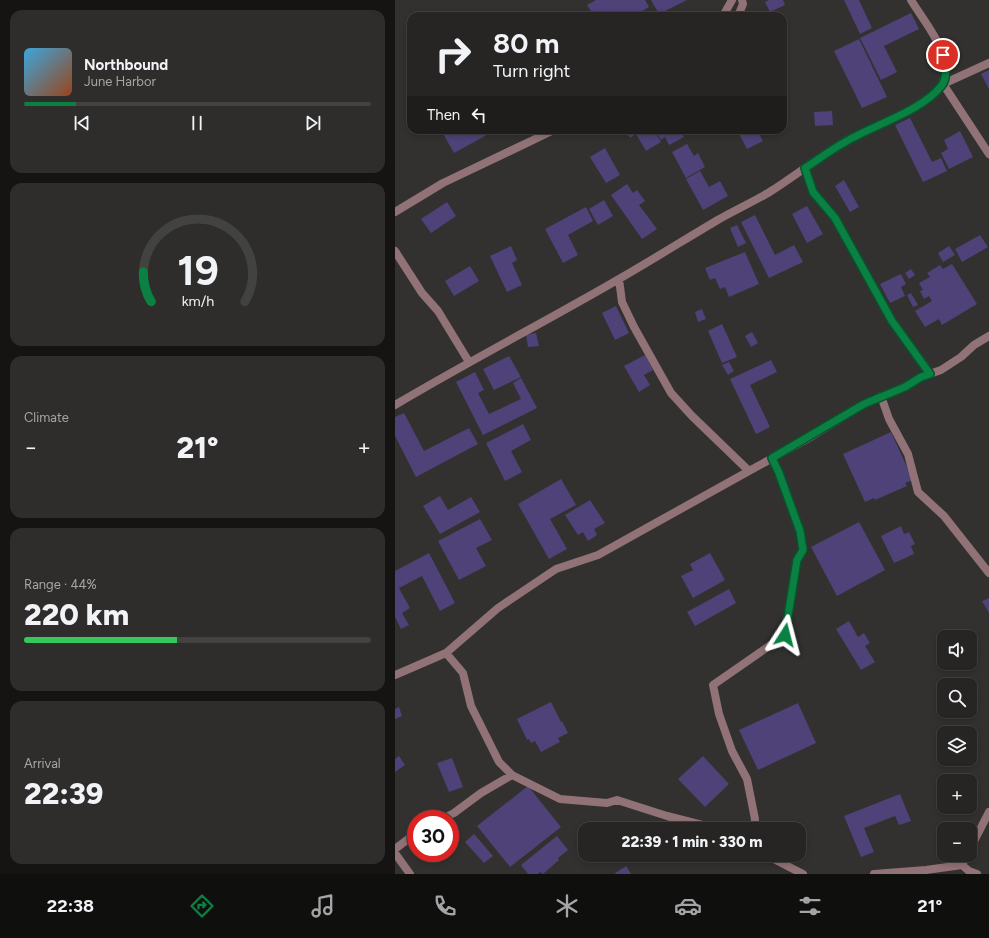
<!DOCTYPE html>
<html lang="en">
<head>
<meta charset="utf-8">
<style>
	body { margin:0; font-family:Figtree,sans-serif; background:#2e2d2b; color:#f1f3f6; height:100vh; display:flex; flex-direction:column; font-size:15px; white-space:nowrap }
	* { box-sizing:border-box; margin:0 }
	p { font-size:13px; color:#a4a5a6 }
	.icon { flex:none; width:22px; height:22px; fill:none; stroke:currentColor; stroke-width:2; stroke-linecap:round; stroke-linejoin:round }
	.map { position:relative; flex:1; overflow:hidden }
	.drawer { display:flex; flex-direction:column; gap:10px; padding:10px; background:#151413; width:395px }
	.drawer>* { flex:none }
	.guide { position:absolute; left:12px; top:12px; width:380px; height:122px; border-radius:12px; box-shadow:0 2px 6px #0003,0 0 0 1px #424241; background:#262523; color:#f1f3f6; overflow:hidden }
	.buttons { position:absolute; left:542px; top:630px; display:grid; gap:8px }
	.buttons a { display:grid; place-items:center; width:40px; height:40px; border-radius:8px; background:#262523; box-shadow:0 2px 6px #0003,0 0 0 1px #424241; font-size:20px }
	.speed { position:absolute; left:12px; top:810px; display:flex; gap:8px; font-size:20px; font-weight:700; text-align:center }
	.speed>* { display:grid; place-content:center; width:52px; height:52px; border-radius:50%; background:#262523; box-shadow:0 2px 6px #0003,0 0 0 1px #424241; line-height:1 }
	.speed .limit { border:6px solid #d22; background:#fff; color:#111 }
	.pin { position:absolute; display:grid; place-items:center; width:34px; height:34px; color:#fff; margin:-17px; border:2px solid #fff; border-radius:50%; box-shadow:0 1px 4px #0007 }
	.me { position:absolute; width:44px; margin:-22px; rotate:9deg; stroke-linejoin:round; filter:drop-shadow(0 0 3px #0008) }
	.turn { display:flex; align-items:center; gap:14px; height:84px; padding:0 20px; font-size:18px }
	.turn .icon { width:52px; height:52px; stroke-width:2.5 }
	.turn b { display:block; font-size:28px; line-height:34px }
	.then { display:flex; align-items:center; height:38px; padding:0 20px; background:#0003; gap:8px; font-size:15px }
	.big { font-size:30px; font-weight:800; line-height:1.1 }
	.drawer .card { flex:1; display:flex; flex-direction:column; justify-content:center; gap:6px; min-width:0; padding:0 14px; border-radius:12px; background:#2e2d2b }
	.drawer .dial { align-items:center; gap:0 }
	.dial svg { height:104px; overflow:visible; fill:none; stroke:#424241; stroke-width:7; stroke-linecap:round; text-anchor:middle }
	.dial text { fill:#f1f3f6; stroke:none }
	.song { display:flex; align-items:center; gap:12px }
	.cover { width:48px; height:48px; border-radius:6px; background:linear-gradient(135deg,hsl(200 70% 55%),hsl(20 70% 35%)) }
	.played { height:4px; border-radius:2px; background:linear-gradient(90deg,#0b8043 15%,#424241 15%) }
	.keys { display:flex; justify-content:space-around; direction:ltr }
	.heat { display:flex; justify-content:space-between; align-items:center; font-size:22px; direction:ltr }
	.charge { height:6px; border-radius:3px; background:linear-gradient(90deg,#34c759 44%,#424241 0) }
	.trip { position:absolute; left:183px; top:822px; width:228px; height:40px; border-radius:12px; background:#262523; box-shadow:0 2px 6px #0003,0 0 0 1px #424241; font-weight:800; line-height:40px; text-align:center }
	.tabs { display:flex; height:64px; justify-content:space-around; align-items:center; background:#0f0f0e; color:#a4a5a6 }
	.tabs .icon { width:28px; height:28px }
	.tabs .on { color:#0b8043 }
	.tabs b { font-size:18px; color:#f1f3f6 }
	main { display:flex; flex:1; min-height:0 }
	.map>svg:first-child { display:block }
	.building { fill:#4e4278 }
	.lines { fill:none; stroke-linecap:round; stroke-linejoin:round }
	.street { stroke:#917277; stroke-width:8 }
	.route-casing { stroke:#07532c; stroke-width:10 }
	.route { stroke:#0b8043; stroke-width:7 }
</style>
</head>
<body>
<main>
<section class="drawer">
<div class="card">
<div class="song"><i class="cover"></i><div><b>Northbound</b><p>June Harbor</p></div></div>
<div class="played"></div>
<div class="keys"><svg class="icon" aria-label="previous" viewBox="0 0 24 24"><path d="M18 5L8 12l10 7zM5 5v14"/></svg><svg class="icon" aria-label="pause" viewBox="0 0 24 24"><path d="M8 5v14M16 5v14"/></svg><svg class="icon" aria-label="next" viewBox="0 0 24 24"><path d="M6 5l10 7-10 7zM19 5v14"/></svg></div>
</div>
<div class="card dial"><svg viewBox="0 0 100 80">
<path d="M14 69A42 42 0 1 1 86 69"/>
<path d="M14 69A42 42 0 0 1 8 46" stroke="#0b8043"/>
<text x="50" y="56" font-size="32" font-weight="700">19</text>
<text x="50" y="72" font-size="11">km/h</text>
</svg></div>
<div class="card"><p>Climate</p>
<div class="heat"><a>−</a><b class="big">21°</b><a>+</a></div>
</div>
<div class="card"><p>Range · 44%</p><b class="big">220 km</b><div class="charge"></div></div>
<div class="card"><p>Arrival</p><b class="big">22:39</b></div>
</section>
<div class="map">
<svg width="594" height="874" viewBox="0 0 594 874">
	<rect width="100%" height="100%" fill="#33312f"/>
	<path class="building" d="M201,0H250L254,7L239,16H199L192,5Z
		M256,0H292L264,14Z
		M374,0H388L390,5L375,12L370,2Z
		M449,0H464L477,28L465,34Z
		M516,13L524,29L489,46L502,72L486,80L465,38Z
		M464,39L492,97L467,108L439,51Z
		M594,70V89L586,74Z
		M437,111L438,125L420,126L419,112Z
		M515,118L537,162L546,158L552,171L528,182L500,125Z
		M46,130L62,131L101,130L59,153Z
		M230,130H259L266,142L251,151L241,134L235,138Z
		M260,130H285L289,137L274,145L270,137L266,140Z
		M342,130H362L368,141L352,149Z
		M565,131L578,157L554,169L546,153L553,149L549,140Z
		M292,144L299,156L303,153L310,167L291,178L277,152Z
		M210,148L225,175L211,183L195,157Z
		M305,171L314,187L325,181L333,196L308,210L291,179Z
		M449,180L464,207L455,212L440,186Z
		M232,184L238,193L242,190L250,201L244,205L262,229L247,239L216,195Z
		M209,200L218,216L203,225L194,209Z
		M52,202L61,216L36,233L26,219Z
		M412,206L428,234L412,243L397,214Z
		M191,207L198,221L173,235L183,255L168,263L150,229Z
		M360,215L380,255L399,245L408,262L374,278L346,222Z
		M342,225L351,243L343,247L335,228Z
		M585,235L593,247L567,262L560,249Z
		M116,246L122,260L117,263L127,285L112,292L95,256Z
		M554,246L560,255L548,262L543,253Z
		M350,252L364,284L334,297L330,287L325,289L320,278L315,280L310,268Z
		M557,264L582,304L547,325L544,319L530,327L520,311L537,301L534,296L529,299L525,291L528,290L524,283L535,277L532,273L545,265L548,269Z
		M75,266L84,281L59,296L50,281Z
		M516,269L520,275L514,279L510,273Z
		M506,274L511,284L506,287L510,296L495,303L485,284Z
		M516,293L523,305L518,307L512,295Z
		M221,306L234,333L220,340L207,313Z
		M307,309L311,319L303,322L300,312Z
		M327,324L342,357L327,363L313,331Z
		M357,332L363,343L356,347L350,336Z
		M141,333L144,346L133,347L131,335Z
		M250,355L258,370L249,375L255,385L244,392L229,366Z
		M114,356L126,377L99,390L88,369Z
		M376,360L382,372L355,385L375,427L361,434L335,379Z
		M334,362L339,371L333,375L327,365Z
		M80,372L89,390L83,393L94,414L126,399L118,383L126,378L142,408L88,435L61,382Z
		M9,413L29,451L74,428L83,444L21,477L0,436V417Z
		M128,424L136,440L116,451L127,472L110,481L91,443Z
		M496,432L518,480L510,483L512,486L480,500L479,498L470,502L448,454Z
		M166,479L181,505L155,519L172,549L154,559L123,504Z
		M45,496L53,510L76,497L85,512L45,534L28,506Z
		M195,500L210,523L199,529L202,535L193,541L188,532L183,535L170,515Z
		M85,519L97,540L81,548L91,566L64,580L43,541Z
		M464,522L490,570L442,596L416,547Z
		M506,526L509,534L514,532L520,544L516,546L519,554L499,563L486,536Z
		M34,553L60,603L45,611L27,576L4,588L15,608L7,613L14,625L6,629L0,617V571Z
		M315,553L330,580L298,598L286,576L298,570L295,564Z
		M334,589L341,603L300,626L292,612Z
		M594,598V613L587,601Z
		M454,621L463,637L469,633L475,643L470,646L480,662L466,670L441,629Z
		M156,702L166,722L167,721L173,733L163,738L165,742L146,752L140,741L136,743L134,739L132,740L122,719Z
		M403,703L421,743L363,770L344,730Z
		M4,707L7,716L0,719V709Z
		M4,756L10,765L0,772V759Z
		M308,756L334,784L310,807L283,779Z
		M57,758L68,787L54,792L42,763Z
		M133,786L166,827L115,867L82,826Z
		M505,794L516,821L504,825L500,816L469,828L479,852L466,857L449,816Z
		M79,834L98,856L89,863L70,842Z
		M162,836L173,850L163,858L164,860L148,874L145,872L143,874H133L126,865Z
		M231,866L236,874H219Z"/>
	<g class="lines">
		<path class="street" d="M328,16L337,0
			M343,16L348,4L347,0
			M594,63L548,84L594,154
			M410,168L418,192L440,218L497,321L535,374
			M0,212L48,183L159,130
			M0,251L27,293L43,311L74,362
			M486,396L494,419L513,454L523,492L549,516L594,573
			M0,405C74,361 150,322 224,279C257,260 289,240 321,221C338,211 356,203 373,193C400,176 425,156 452,140C474,129 540,104 548,82C559,55 529,22 516,0
			M354,471L412,439L469,404L510,387L526,377L546,370L566,357L579,345L594,336
			M51,653L68,673L76,706L104,762L117,775L165,799L212,803L222,800L272,816L323,829
			M0,675L51,653L103,608L161,569L203,555L354,471L297,416L276,393L239,327L227,302L224,279
			M47,819L59,813L86,793L117,775
			M359,829L360,819L352,779L337,751L324,714L318,685L390,635L402,560L408,550L405,531L384,473L377,458
			M0,849L21,833
			M575,849L594,812
			M0,853L15,874
			M371,855L408,874
			M567,865L572,855
			M479,874L531,870L567,865L574,871L582,874"/>
	</g>
	<g class="lines">
		<g class="route-casing">
			<path id="route" d="M390,635L402,560L408,550L405,531L384,473L377,458L469,404L510,387L526,377L535,374L497,321L440,218L418,192L410,168C424,159 437,149 452,141C479,125 529,110 547,85C553,77 550,64 548,55"/>
		</g>
		<use href="#route" class="route"/>
	</g>
</svg>
<div class="buttons">
<a><svg class="icon" aria-label="sound" viewBox="0 0 24 24"><path d="M4 9h4l5-4v14l-5-4H4zM17 9q2 3 0 6"/></svg></a>
<a><svg class="icon" aria-label="search" viewBox="0 0 24 24"><circle cx="10" cy="10" r="6"/><path d="M15 15l6 6"/></svg></a>
<a><svg class="icon" aria-label="layers" viewBox="0 0 24 24"><path d="M12 4l9 5-9 5-9-5zM3 14l9 5 9-5"/></svg></a>
<a>+</a>
<a>−</a>
</div>
<div class="speed"><div class="limit">30</div></div>
<div class="pin" style="left:548px;top:55px;background:#d93025"><svg class="icon" aria-label="arrive" viewBox="0 0 24 24"><path d="M6 21V4h12l-3 4 3 4H6"/></svg></div>
<svg class="me" style="left:390px;top:635px" viewBox="-20 -20 40 40"><path d="M0-17L14 15 0 8-14 15z" fill="#0b8043" stroke="#fff" stroke-width="4"/></svg>
<div class="trip">22:39 · 1 min · 330 m</div>
<div class="guide">
<div class="turn"><svg class="icon" aria-label="right" viewBox="0 0 24 24"><path d="M7 20v-9h11M14 6l5 5-5 5"/></svg><div><b>80 m</b>Turn right</div></div>
<div class="then">Then<svg class="icon" aria-label="left" viewBox="0 0 24 24"><path d="M17 20v-9H6M10 6l-5 5 5 5"/></svg></div>
</div>
</div>
</main>
<nav class="tabs">
<b>22:38</b>
<svg class="icon on" aria-label="directions" viewBox="0 0 24 24"><path d="M12 3l9 9-9 9-9-9zM9 14v-3h6M13 9l2 2-2 2"/></svg>
<svg class="icon" aria-label="music" viewBox="0 0 24 24"><path d="M9 18V5l10-2v13"/><circle cx="6" cy="18" r="3"/><circle cx="16" cy="16" r="3"/></svg>
<svg class="icon" aria-label="phone" viewBox="0 0 24 24"><path d="M5 4h4l2 5-3 2q2 4 5 5l2-3 5 2v4C11 20 4 13 5 4z"/></svg>
<svg class="icon" aria-label="climate" viewBox="0 0 24 24"><path d="M12 3v18M4 7l16 10M4 17L20 7"/></svg>
<svg class="icon" aria-label="car" viewBox="0 0 24 24"><path d="M5 17H2v-5l4-1 3-4h7l3 4 3 1v5h-3M9 17h6M6 11h13"/><circle cx="7" cy="17" r="2"/><circle cx="17" cy="17" r="2"/></svg>
<svg class="icon" aria-label="filters" viewBox="0 0 24 24"><path d="M4 7h16M4 17h16"/><circle cx="9" cy="7" r="2"/><circle cx="15" cy="17" r="2"/></svg>
<b>21°</b>
</nav>
</body>
</html>
